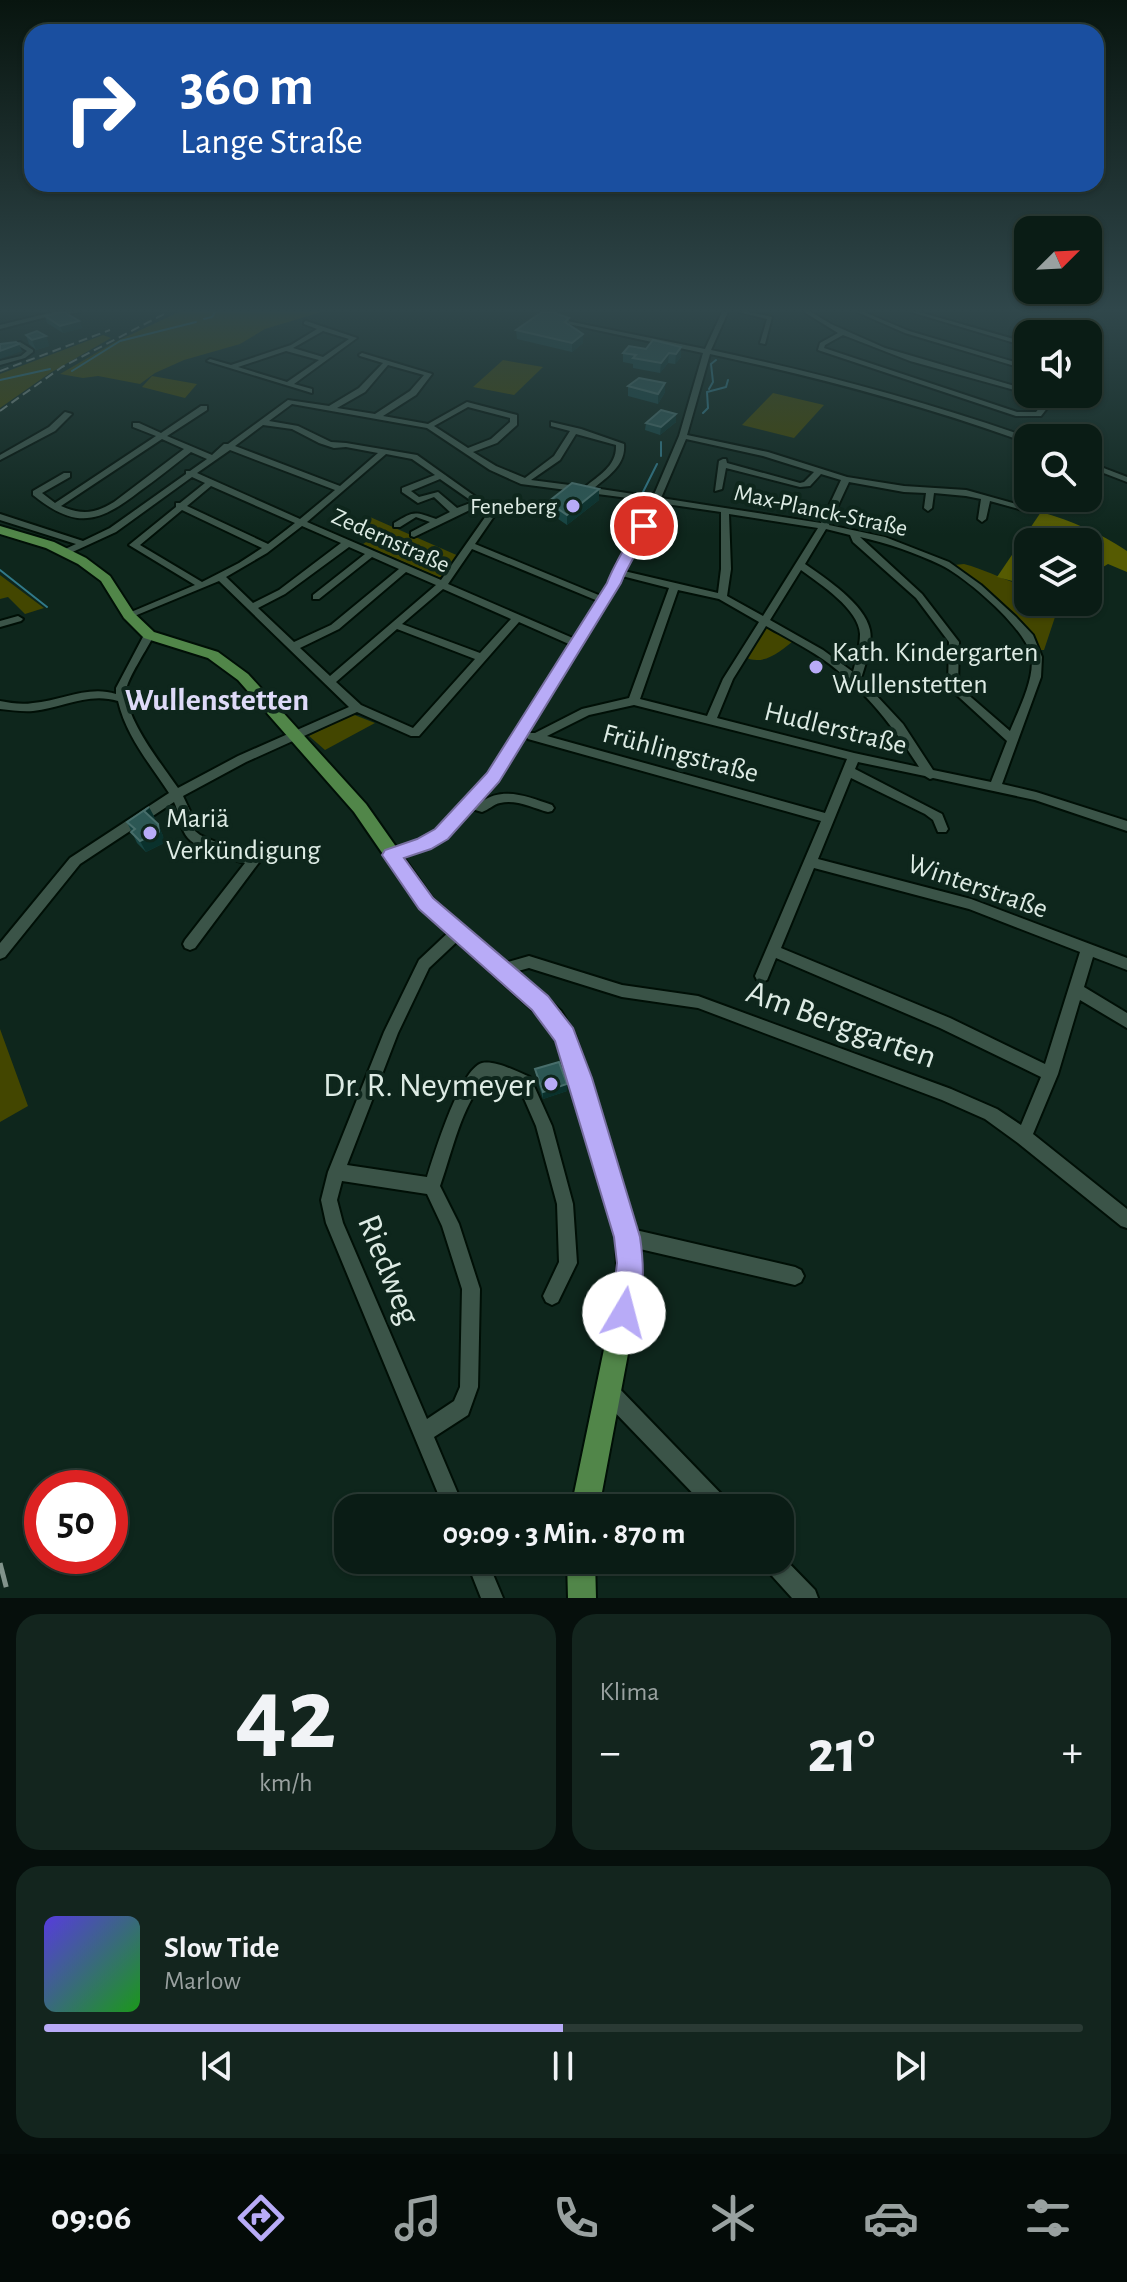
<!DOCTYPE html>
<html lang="de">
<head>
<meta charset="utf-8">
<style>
	body { margin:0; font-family:"Alegreya Sans",sans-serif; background:#13251e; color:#f1f3f6; height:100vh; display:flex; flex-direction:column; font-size:30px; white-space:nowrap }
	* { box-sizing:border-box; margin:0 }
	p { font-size:26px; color:#99a1a0 }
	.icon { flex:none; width:44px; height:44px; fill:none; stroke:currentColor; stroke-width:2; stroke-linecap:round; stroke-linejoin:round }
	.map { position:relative; height:1598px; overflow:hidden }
	.side { display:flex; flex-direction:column; gap:16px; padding:16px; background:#060f0c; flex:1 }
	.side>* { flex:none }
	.hud { position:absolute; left:24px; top:24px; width:1080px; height:168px; border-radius:24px; box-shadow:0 2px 6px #0004,0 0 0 2px #2a3a34; background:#1a4fa0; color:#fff; overflow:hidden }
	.needle { width:52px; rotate:66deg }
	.buttons { position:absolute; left:1014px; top:216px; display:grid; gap:16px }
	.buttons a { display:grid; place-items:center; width:88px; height:88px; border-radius:16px; background:#0a1c15; box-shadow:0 2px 6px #0004,0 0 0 2px #2a3a34; font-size:40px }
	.speed { position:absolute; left:24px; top:1470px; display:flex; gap:16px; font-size:40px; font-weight:700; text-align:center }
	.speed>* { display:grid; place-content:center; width:104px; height:104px; border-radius:50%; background:#0a1c15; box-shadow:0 2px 6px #0004,0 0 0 2px #2a3a34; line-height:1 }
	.speed .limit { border:12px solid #d22; background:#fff; color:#111 }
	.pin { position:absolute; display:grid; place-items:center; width:68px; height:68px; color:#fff; margin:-34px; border:4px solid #fff; border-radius:50%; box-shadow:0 2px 8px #0007 }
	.me { position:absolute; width:88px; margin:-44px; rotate:8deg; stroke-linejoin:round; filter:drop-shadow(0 0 6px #0008) }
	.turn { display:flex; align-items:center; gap:28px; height:168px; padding:0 24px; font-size:36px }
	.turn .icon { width:104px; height:104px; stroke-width:2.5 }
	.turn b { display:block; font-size:56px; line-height:68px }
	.big { font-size:60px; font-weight:700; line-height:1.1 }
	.side .card { flex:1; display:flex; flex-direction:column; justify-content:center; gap:12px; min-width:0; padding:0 28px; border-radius:24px; background:#13251e }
	.side .dial { align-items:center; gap:0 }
	.dial b { font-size:104px; line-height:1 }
	.song { display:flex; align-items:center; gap:24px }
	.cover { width:96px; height:96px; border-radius:12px; background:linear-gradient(135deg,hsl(250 70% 55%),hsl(120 70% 35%)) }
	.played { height:8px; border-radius:4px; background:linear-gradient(90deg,#b8abf7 50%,#2a3a34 50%) }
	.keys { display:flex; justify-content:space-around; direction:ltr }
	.heat { display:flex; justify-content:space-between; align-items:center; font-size:44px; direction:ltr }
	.side .tiles { flex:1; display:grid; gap:16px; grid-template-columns:1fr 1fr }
	.card:last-child { grid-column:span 2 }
	.trip { position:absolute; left:334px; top:1494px; width:460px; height:80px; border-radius:24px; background:#0a1c15; box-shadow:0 2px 6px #0004,0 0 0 2px #2a3a34; font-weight:700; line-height:80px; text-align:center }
	.tab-bar { display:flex; height:128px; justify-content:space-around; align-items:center; background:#040b08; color:#99a1a0 }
	.tab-bar .icon { width:56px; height:56px }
	.tab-bar .current { color:#b8abf7 }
	.tab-bar b { font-size:36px; color:#f1f3f6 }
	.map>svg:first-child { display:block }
	.green { fill:#434600 }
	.forest { fill:#565b02 }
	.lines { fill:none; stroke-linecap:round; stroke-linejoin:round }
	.stream { stroke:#317989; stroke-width:2 }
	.minor-casing { stroke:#000f06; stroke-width:4 }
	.major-casing { stroke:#000f06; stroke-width:4 }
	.minor { fill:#3b5448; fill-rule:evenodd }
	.major { fill:#518649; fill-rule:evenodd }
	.rail-far1 { stroke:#81938b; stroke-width:2; stroke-dasharray:9 5; stroke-linecap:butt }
	.rail { stroke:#81938b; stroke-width:5; stroke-dasharray:25 13; stroke-linecap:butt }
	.wall { fill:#174543 }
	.shaded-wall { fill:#0a312c }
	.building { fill:#2c5754; stroke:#486e6b; stroke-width:2 }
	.route { fill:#b8abf7; stroke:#786fa1; stroke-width:2 }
	.poi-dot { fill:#b8abf7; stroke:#0e261c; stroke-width:3 }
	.labels { text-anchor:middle; stroke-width:8; stroke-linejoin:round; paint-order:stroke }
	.far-poi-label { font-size:24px; fill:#ddebe4; stroke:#0e261c; text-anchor:end }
	.far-street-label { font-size:24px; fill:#ddebe4; stroke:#0e261c }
	.poi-label { font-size:28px; fill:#ddebe4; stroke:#0e261c; text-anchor:start }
	.street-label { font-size:28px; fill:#ddebe4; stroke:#0e261c }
	.quarter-label { font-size:32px; font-weight:bold; fill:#dedaf8; stroke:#0e261c }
	.near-street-label { font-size:34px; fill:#ddebe4; stroke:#0e261c }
	.near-poi-label { font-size:34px; fill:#ddebe4; stroke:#0e261c; text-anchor:end }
</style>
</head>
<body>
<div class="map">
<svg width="1127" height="1598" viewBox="0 0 1127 1598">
	<rect width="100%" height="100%" fill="#0e261c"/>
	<path class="green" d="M179,312H321L265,329L240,344L184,360L155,373L140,384L98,376L83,378L60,374L115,342Z
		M103,335L111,338L50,373L0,408V374Z
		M503,360L543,367L514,395L473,387Z
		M152,376L197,384L185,398L142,387Z
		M773,393L824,405L794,438L742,425Z
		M370,517L461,557L445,580L363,544L377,535L355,526Z
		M964,564C987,570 1005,581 1028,587V602H1060L1044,650H1040C1022,615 987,587 954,565Z
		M0,575L44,608L25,614L8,597L0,599Z
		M766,620L796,639C780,651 763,668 743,656Z
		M352,714L375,723L325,750L309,736Z
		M0,1029L28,1106L0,1122Z"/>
	<path class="forest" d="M1041,512C1072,521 1100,533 1127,551V572L1108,564L1088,576V542H1028V585L997,577Z"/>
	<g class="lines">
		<path class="stream" d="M204,319L212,317L215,312
			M72,371L120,341L196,322
			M0,380L50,369
			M709,389L713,382L711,364L716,360
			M703,413L708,408L707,392L726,387L728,380
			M661,442V456
			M643,492L657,464
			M620,543L629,531L638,503
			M0,570L47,607"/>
		<g class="minor-casing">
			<path id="minor" d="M53,312H81L50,316L0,329V325Z
				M722,312H728L711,350C819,373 925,401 1030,438H1028V442H1025C922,405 817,377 710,354L687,435L768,452L847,477L904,486L966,490L1034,509L1030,512L990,501L986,519L982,522L978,519L981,499L966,496L934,493L932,508L928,511L924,508L926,493L904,492L849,482L829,525L885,537L949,562L981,585L1016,617L1033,635L1042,657L1041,677L1002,784L1036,792L1127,821V831L1035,800L933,778L930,779L925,776L858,762L855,769L942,814L948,829L946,832H938L933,820L925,814L851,778L818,859L971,899L1127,958V970L1093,957L1084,987L1127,1013V1028L1080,1000L1058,1074L1033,1134L1127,1209V1228L1121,1226L1018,1143L985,1119L942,1100L698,1008L622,997L529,968L503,975L498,973L496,969L498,965L529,956L622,985L698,996L951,1089L997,1109L1021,1125L1041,1077L940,1028L776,958L767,980L762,982L757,980L755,976L821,821L528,739L526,736L528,733H535L582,709L629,698L669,588L622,576L501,775L479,802H481C504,786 528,797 552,805L554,808L552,811L548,812C533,808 516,799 500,803C494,804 488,810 482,812L472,809L440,841L392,860L388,858L386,855L388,852L432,835L476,790L493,769L571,645L519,622L419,736H411L357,712L246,762L183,796L191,813L195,831L200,835L225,846L259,858L260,861L195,948L190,950L185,948L183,944L185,940L245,863C228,858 191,849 184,832C179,822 179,812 174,802L80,864L5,957L0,959V943L70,858L169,793C150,764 126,736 118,701C88,692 62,708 33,711C22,712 11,710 0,709V701C11,703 21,705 33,703C61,701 88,685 116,694V688L144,635L149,632L153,633L154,635C147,649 131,673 127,686C120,713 163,766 178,788L238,756L349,707L219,581L132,617H126L124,615L195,585L129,545L176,507V503H180L205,483L192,477L116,532L66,555L63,554V550L76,544L0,520V514L83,541L110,528L186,474V471H190L207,459L191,452C174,465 157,479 140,491C99,523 76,530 33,495V491L64,473H70V477L42,493L55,503L156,436L133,427V423H139L161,433L201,406H207V410L167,436L212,455L224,444H228L288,400L329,406L359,388L383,363L360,356L359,355L362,353L432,374L416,395L383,416L428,424L467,402L517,415V425L497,443L473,452L496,466L525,478L554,456L570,431L551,426V422L581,429L624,444C626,465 608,476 594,488L653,497L679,436L703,353L564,323L567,321L705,349ZM388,365L424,375L410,391L375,414L337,408L365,392ZM292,404L427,428L490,470L521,484L651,501L635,539L617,563L611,579L601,596L475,544L497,512L417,455L346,443L331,442L298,426L269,421ZM468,407L510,418V422L491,439L468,448L434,426ZM263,425L292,429L319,443L334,448L346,447L378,453L340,486L235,446ZM576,434L616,445C617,466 599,475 585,487L531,480L560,460ZM162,439L184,449L114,502C95,514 81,515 61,506ZM686,439L763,456L814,472L804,482L800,483L727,463L726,459H723L719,461L715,491L722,489L726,468L800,487L810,486L821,474L841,480L821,523L661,498ZM230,450L335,490L300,519L197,473ZM386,454L412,459L435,475L402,488V492L418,503L434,497L450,512L436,519C414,511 414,511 394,523V527H400L416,517L430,522L411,532V536L414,537L478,506L488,513L441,580L307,522ZM440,479L473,502L457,508L438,492L419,497L411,491ZM211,486L295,523L268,544L187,506ZM659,503L721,512V569L718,593L624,571L627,563L643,539ZM182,510L262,548L239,563L202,582L140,545ZM729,514L818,528L763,616L727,596L731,569ZM302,526L341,543L279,590L253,603L226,577L267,553ZM826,529L850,535L853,542L916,598L949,642L948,687L1007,741L991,782L933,770L903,724L861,679C865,664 873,646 870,630C865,604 825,578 805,564ZM860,537C887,543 916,553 941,565C967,578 1024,627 1031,655C1036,677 1018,711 1010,731L958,686L959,642L922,594ZM349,547L365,554L313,595V599H319L372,557L399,569L331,625L294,642L258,608L285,594ZM472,549L598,601L575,639L448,584ZM801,570C820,584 859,609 860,634C860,647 856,660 853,672L823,650L770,620ZM406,572L436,585L330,676L300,648L339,629ZM443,589L511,619L480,653L402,624ZM678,590L719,599L759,622L723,679L707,716L640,699ZM766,626C782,635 799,644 815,654C859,682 891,723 919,767L854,753L717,718L733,679ZM397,629L475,659L413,728L361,705L336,682ZM634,705L847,759L825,813L547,736L589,715ZM814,868L969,909L1080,952L1045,1064L950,1018L781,948Z
				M739,312H749L772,317L765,344L760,343L767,319Z
				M804,312H811L831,324L885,348L1028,390L1029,394L910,361L843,335L825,345L824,348L1017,412H1036L1046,400L1030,394L1049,396L1051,394H1059L1055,398L1079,406L1075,408L1052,402L1041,416H1016L818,350L820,343L838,333Z
				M857,312H864L909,331L1028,366V370L905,333Z
				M911,312H919L1028,343V347Z
				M306,321L357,338L294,384L312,389V393L207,361L210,359L231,365L291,345L317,329L304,324V322ZM323,331L349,339L323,357L293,348ZM286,351L319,360L287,382L238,367Z
				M20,342L33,350V352L25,358L0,365V361L21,356L27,351L19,346L0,351V347Z
				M1095,345L1100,346L1088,358V352Z
				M65,412L72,414L55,431L0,460V455L49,427Z
				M1088,462L1127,477V482L1088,467Z
				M18,616L23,619L21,621L0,627V621Z
				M458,926L463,928L465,932L463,936L429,968L398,1033L347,1165L427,1177C434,1155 460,1069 482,1063C495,1060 518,1072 530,1077L552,1126L573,1204L577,1263L558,1302L552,1305L546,1302L543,1296L559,1262L557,1204L536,1126L519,1087L502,1080L486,1078C461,1107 453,1149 440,1186L459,1224L480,1289L478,1387L468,1415L434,1437L464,1508H444L326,1223L321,1200L328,1172L384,1032L419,960L453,928ZM342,1181L427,1194L442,1226L462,1289L460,1387L454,1401L427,1419L343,1223L337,1200Z
				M627,1228L795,1267L801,1270L804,1276L801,1282L795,1285L627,1246L621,1243L618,1237L621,1231Z
				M609,1382L616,1385L728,1501L731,1508H707L602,1399L599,1392L602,1385Z
				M780,1554L815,1590L818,1598H792L764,1567L761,1560H780Z
				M466,1560H487L503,1598H481Z"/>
		</g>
		<g class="major-casing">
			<path id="major" d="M0,526L54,542L86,558L110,576L134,613L154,632L218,652L248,674L366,804L432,898L561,1011L575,1035L590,1078L638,1237L640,1272L637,1306L599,1508H571L613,1306L617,1272L616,1237L570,1078L556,1038L547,1023L420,908L354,812L238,680L208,658L144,638L124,618L101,581L78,564L46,548L0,534Z
				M567,1560H595L596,1598H568Z"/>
		</g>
		<use href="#minor" class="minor"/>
		<use href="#major" class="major"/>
		<path class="rail-far1" d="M0,371L110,330
			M0,411L62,367L168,312"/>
		<path class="rail" d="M0,1563L9,1598"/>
	</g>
	<path class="wall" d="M45,316L79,321L82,328L63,333L47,323Z
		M569,318V324L583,334V343L572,352L517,339L516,330Z
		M26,335L46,336L49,346L36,350L29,344Z
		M681,347V357L675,364L668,363L660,373L633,368V364L623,362V353L646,349Z
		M628,386L665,392L658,404L628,396Z
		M676,422L660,435L645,430L646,423Z
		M599,500L567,525L548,512V502Z
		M155,818L153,820L158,824L163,836L164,843L146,852L137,843L127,822Z
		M535,1069L567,1091L543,1099L536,1076Z"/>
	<path class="shaded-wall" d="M79,321L82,328L63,333L60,326Z
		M583,334V343L572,352V343Z
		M46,336L49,346L36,350L32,340Z
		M19,344L22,351L0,359V351Z
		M681,347V357L675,364L676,354Z
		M669,353L668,363L660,373L661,363Z
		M665,383V392L658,404V394Z
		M676,414V422L660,435L661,427Z
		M599,489V500L567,525V515Z
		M149,807L155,818L149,822L144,811Z
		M158,824L163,836L164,843L146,852L140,841Z
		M567,1084V1091L543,1099V1092Z"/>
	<path class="building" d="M62,312H64L79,321L60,326L45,316Z
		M542,312H552L569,318L565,322L583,334L572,343L516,330Z
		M37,331L46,336L32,340L26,335Z
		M653,340L681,347L676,354L669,353L661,363L633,358L636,355L623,353L629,346L646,349Z
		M16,342L19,344L0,351V344Z
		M639,378L665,383L658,394L628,386Z
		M661,410L676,414L661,427L646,423Z
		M572,483L599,489L567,515L548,502Z
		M149,807L144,811L158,824L159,832L140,841L131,832L135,829L127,822Z
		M559,1062L567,1084L543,1092L535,1069Z"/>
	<linearGradient id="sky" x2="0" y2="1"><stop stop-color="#08150f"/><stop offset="0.58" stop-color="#30474b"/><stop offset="1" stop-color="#30474b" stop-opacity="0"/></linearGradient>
	<rect width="1127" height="535" fill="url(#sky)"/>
	<path class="route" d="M639,523L651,526C642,546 629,562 621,583L499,782L448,839L431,849L404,858L433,898L548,996L573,1028L592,1078L640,1237C644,1264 645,1297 634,1323L624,1327L615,1323L611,1313L617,1263L614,1237L555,1041L532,1010L419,909L382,855L385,850L417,839L435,829L487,773L607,583C615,562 628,543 639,523Z"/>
	<g class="poi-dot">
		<circle cx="573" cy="506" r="8"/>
		<circle cx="816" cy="667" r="8"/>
		<circle cx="150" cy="833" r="8"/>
		<circle cx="551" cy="1084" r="8"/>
	</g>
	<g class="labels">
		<g class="far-poi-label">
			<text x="557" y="514">Feneberg</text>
		</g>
		<g class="far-street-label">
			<text transform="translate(821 510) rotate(12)" y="8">Max-Planck-Straße</text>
			<text transform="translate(391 540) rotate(24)" y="8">Zedernstraße</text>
		</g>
		<g class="poi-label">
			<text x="832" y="661">Kath. Kindergarten<tspan x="832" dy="32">Wullenstetten</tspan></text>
			<text x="166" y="827">Mariä<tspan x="166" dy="32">Verkündigung</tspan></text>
		</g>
		<g class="street-label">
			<text transform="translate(836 727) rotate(14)" y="10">Hudlerstraße</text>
			<text transform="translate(681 752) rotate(15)" y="10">Frühlingstraße</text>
			<text transform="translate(978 885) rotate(19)" y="10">Winterstraße</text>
		</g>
		<g class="quarter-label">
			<text x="217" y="710">Wullenstetten</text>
		</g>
		<g class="near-street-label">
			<text transform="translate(842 1023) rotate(20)" y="12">Am Berggarten</text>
			<text transform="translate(390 1269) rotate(68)" y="12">Riedweg</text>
		</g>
		<g class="near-poi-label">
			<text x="535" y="1096">Dr. R. Neymeyer</text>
		</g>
	</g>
</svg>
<div class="buttons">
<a><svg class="needle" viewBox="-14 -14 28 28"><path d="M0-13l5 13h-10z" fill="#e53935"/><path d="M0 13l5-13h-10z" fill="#99a1a0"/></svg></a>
<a><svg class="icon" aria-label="sound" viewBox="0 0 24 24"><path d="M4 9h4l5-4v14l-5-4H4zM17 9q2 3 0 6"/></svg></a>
<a><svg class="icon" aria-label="search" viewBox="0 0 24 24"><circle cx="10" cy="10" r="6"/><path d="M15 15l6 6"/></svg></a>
<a><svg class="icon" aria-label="layers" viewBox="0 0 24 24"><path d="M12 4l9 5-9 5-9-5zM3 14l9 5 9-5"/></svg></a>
</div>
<div class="speed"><div class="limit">50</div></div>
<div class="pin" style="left:644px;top:526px;background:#d93025"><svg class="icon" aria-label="arrive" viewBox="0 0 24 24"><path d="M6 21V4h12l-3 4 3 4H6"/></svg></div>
<svg class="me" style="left:624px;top:1313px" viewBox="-20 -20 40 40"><circle r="19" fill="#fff"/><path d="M0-13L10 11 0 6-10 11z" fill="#b8abf7"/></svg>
<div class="trip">09:09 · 3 Min. · 870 m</div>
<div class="hud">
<div class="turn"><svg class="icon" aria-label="right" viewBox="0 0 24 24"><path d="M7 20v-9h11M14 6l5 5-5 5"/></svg><div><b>360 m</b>Lange Straße</div></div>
</div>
</div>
<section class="side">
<div class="tiles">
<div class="card dial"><b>42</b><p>km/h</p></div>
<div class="card"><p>Klima</p>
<div class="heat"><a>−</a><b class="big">21°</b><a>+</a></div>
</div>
<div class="card">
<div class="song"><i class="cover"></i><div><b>Slow Tide</b><p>Marlow</p></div></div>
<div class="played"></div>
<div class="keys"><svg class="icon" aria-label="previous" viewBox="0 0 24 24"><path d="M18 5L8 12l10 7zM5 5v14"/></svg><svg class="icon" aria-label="pause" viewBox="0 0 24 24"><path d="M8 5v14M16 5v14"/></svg><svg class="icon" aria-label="next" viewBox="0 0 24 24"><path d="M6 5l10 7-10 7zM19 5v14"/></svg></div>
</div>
</div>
</section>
<nav class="tab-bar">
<b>09:06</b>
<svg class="icon current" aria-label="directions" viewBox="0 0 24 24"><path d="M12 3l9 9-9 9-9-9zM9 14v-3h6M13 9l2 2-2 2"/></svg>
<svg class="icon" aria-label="music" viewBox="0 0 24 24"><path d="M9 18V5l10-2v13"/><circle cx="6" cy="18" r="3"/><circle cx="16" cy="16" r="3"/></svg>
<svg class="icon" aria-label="phone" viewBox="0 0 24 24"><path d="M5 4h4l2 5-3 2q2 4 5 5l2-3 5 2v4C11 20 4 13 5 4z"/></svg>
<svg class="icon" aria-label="climate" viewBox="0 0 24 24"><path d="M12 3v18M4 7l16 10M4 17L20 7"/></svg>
<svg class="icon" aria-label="car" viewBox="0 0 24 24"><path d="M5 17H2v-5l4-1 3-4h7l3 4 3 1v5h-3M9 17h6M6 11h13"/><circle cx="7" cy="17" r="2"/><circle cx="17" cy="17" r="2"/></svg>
<svg class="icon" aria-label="filters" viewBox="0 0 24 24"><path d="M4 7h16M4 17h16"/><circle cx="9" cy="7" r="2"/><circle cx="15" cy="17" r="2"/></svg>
</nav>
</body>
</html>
